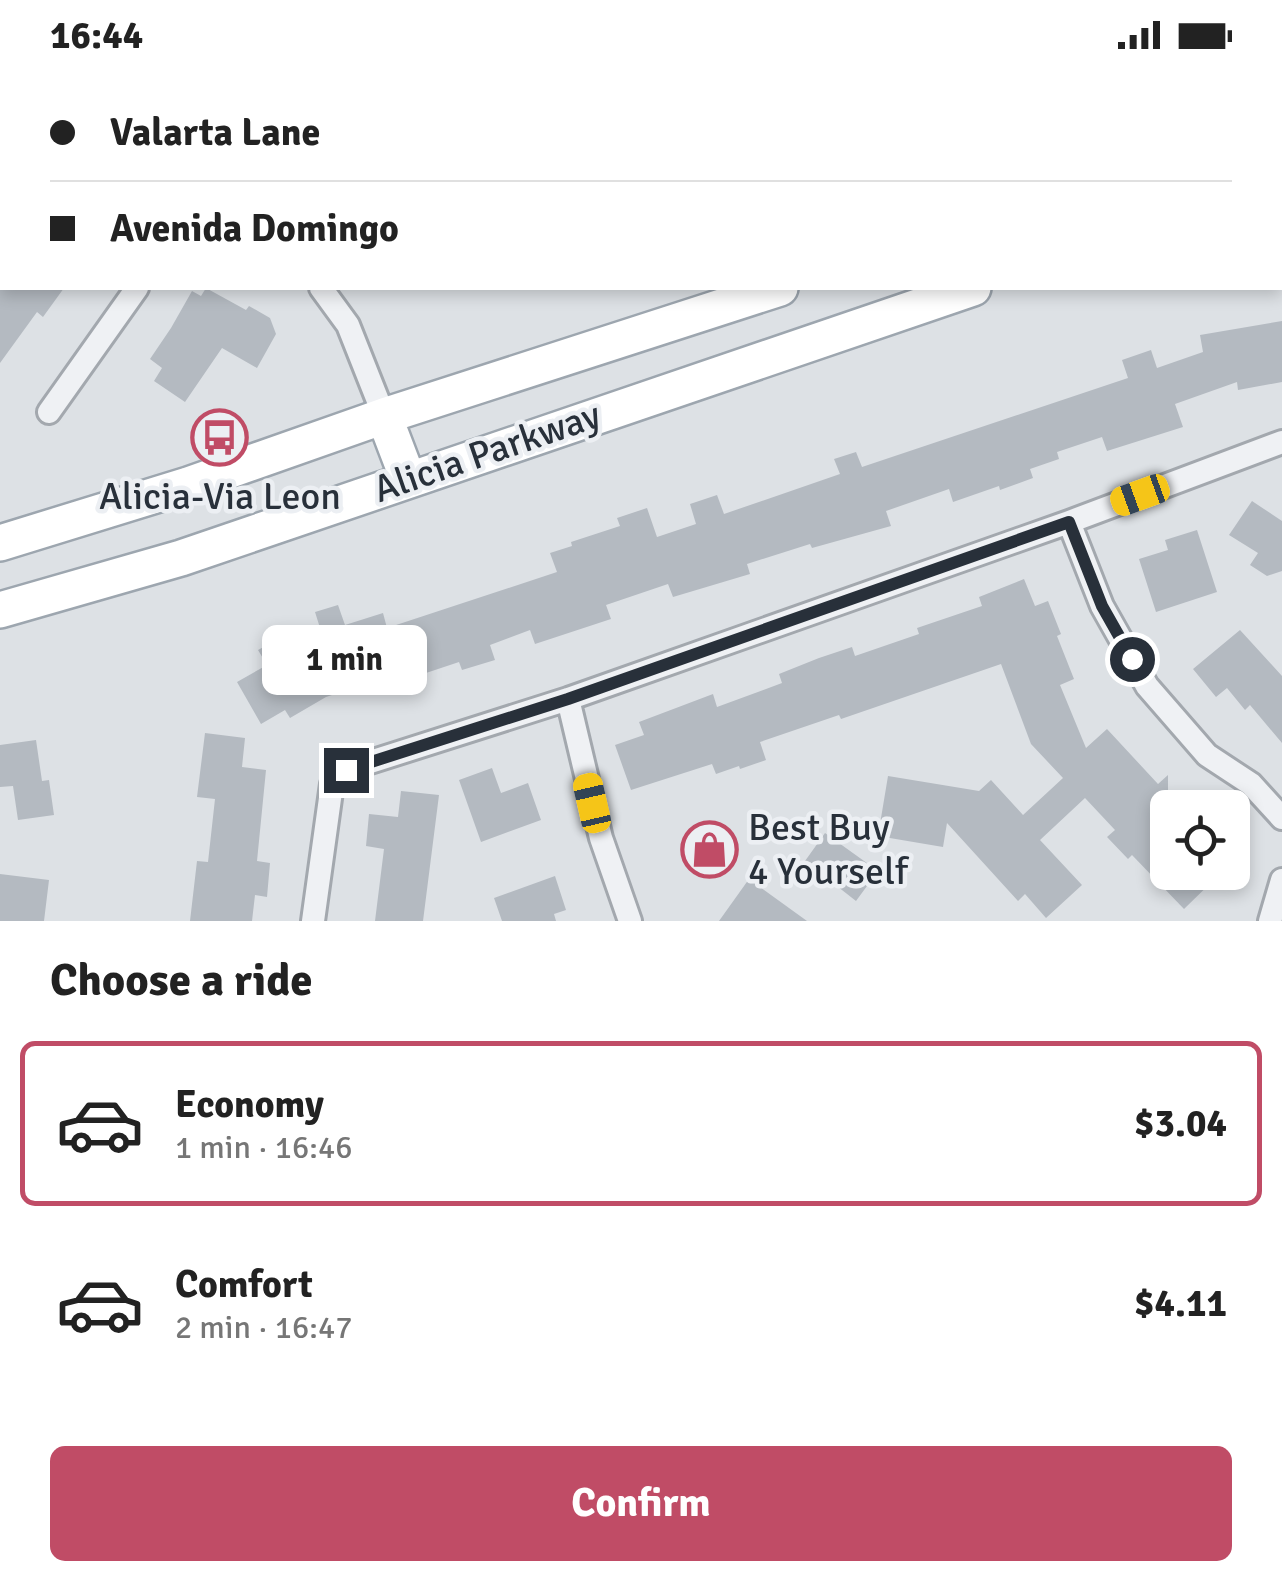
<!DOCTYPE html>
<html lang="en">
<head>
<meta charset="utf-8">
<style>
  :root { --surface:#fff; --page:#f6f6f6; --text:#222; --muted:#767676; --line:#e0e0e0; --accent:#c04c66 }
  body { margin:0; font-family:Signika,sans-serif; background:var(--page); color:var(--text); height:100vh; display:flex; flex-direction:column; font-size:38px; white-space:nowrap }
  * { box-sizing:border-box; margin:0 }
  p { font-size:32px; color:var(--muted) }
  .icon { flex:none; width:55px; height:55px; fill:none; stroke:currentColor; stroke-width:2; stroke-linecap:round; stroke-linejoin:round }
  .map { position:relative; height:851px; overflow:hidden }
  .details { display:flex; flex-direction:column; background:var(--surface); flex:1 }
  .details>* { flex:none }
  .banner { position:absolute; left:0px; top:0px; width:1282px; height:220px; box-shadow:0 5px 15px #0003; display:grid; align-content:center; height:220px; padding:0 50px; background:var(--surface) }
  .fabs { position:absolute; left:1150px; top:720px; display:grid; gap:20px }
  .fabs a { display:grid; place-items:center; width:100px; height:100px; border-radius:15px; background:var(--surface); box-shadow:0 5px 15px #0003; font-size:50px }
  .end { position:absolute; width:45px; height:45px; margin:-22px; border:12px solid #28303a; background:#fff; box-shadow:0 0 0 5px #fff }
  .from { border-radius:50% }
  .bubble { position:absolute; height:70px; border-radius:15px; background:var(--surface); box-shadow:0 5px 15px #0003; font-size:32px; font-weight:800; line-height:70px; text-align:center }
  .car { position:absolute; width:30px; height:60px; margin:-30px -15px; border-radius:12px; box-shadow:0 0 8px 2px #0007; background:linear-gradient(#f5c518 24%,#345 0 40%,#f5c518 0 76%,#345 0 86%,#f5c518 0) }
  .banner b { display:flex; align-items:center; gap:35px; height:95px; font-size:38px }
  .banner b+b { border-top:2px solid var(--line) }
  .banner i { width:25px; height:25px; background:var(--text) }
  ul { padding:0; list-style:none }
  li { display:flex; align-items:center; gap:30px; height:165px; margin:0 20px 15px; padding:0 30px; border:5px solid transparent; border-radius:15px }
  li div { flex:1 }
  li b { display:block; font-size:38px }
  li em { font-style:normal; font-weight:800 }
  li.active { border-color:var(--accent) }
  li>.icon { width:90px; height:90px; stroke-width:1.5 }
  h2 { padding:0 50px; font-size:45px; line-height:120px }
  .button { display:flex; gap:20px; margin-top:auto; padding:20px 50px }
  .button a { flex:1; height:115px; border-radius:15px; background:var(--accent); color:#fff; font-size:40px; font-weight:800; line-height:115px; text-align:center }
  .status { display:flex; justify-content:space-between; align-items:center; height:70px; padding:0 50px; background:var(--surface); direction:ltr }
  .status svg { height:28px; fill:currentColor }
  .map>svg:first-child { display:block }
</style>
</head>
<body>
<div class="status"><b>16:44</b><svg viewBox="0 0 49 12"><path d="M0 12V9h3v3zM5 12V6h3v6zM10 12V3h3v9zM15 12V0h3v12zM26 1h20v11H26zM47 4h2v5h-2z"/></svg></div>
<div class="map">
<svg width="1282" height="851" viewBox="0 0 1282 851">
  <rect width="100%" height="100%" fill="#dde1e5"/>
  <path fill="#b4bac1" d="M0 218H64L43 247 37 242 0 293Z
    M206 218 246 240 249 236 270 248 276 264 257 298 222 278 185 332 154 311 162 298 150 289 171 258 192 221 201 226Z
    M1282 251V312L1238 320 1237 312 1175 334 1183 357 1107 381 1102 367 1057 382 1059 389 1030 399 1033 408 1000 420 999 416 953 432 949 419 886 441 891 456 812 478 810 474 747 494 750 504 673 527 668 514 606 535 611 549 535 574 530 560 490 575 495 590 462 600 459 592 405 610 407 614 372 625 368 613 326 627 290 648 285 640 261 654 237 612 267 595 258 580 280 568 289 582 321 561 315 542 338 535 345 555 383 543 387 558 557 502 550 483 572 476 571 472 620 456 617 448 647 438 657 467 696 454 690 434 717 425 724 444 840 404 834 389 856 382 862 397 1128 308 1122 290 1151 280 1157 298 1203 282 1200 265Z
    M1252 431 1282 451V501L1267 506 1250 495 1258 483 1229 465Z
    M1197 460 1217 522 1156 542 1139 489 1168 480 1165 470Z
    M1024 509 1035 536 1048 531 1061 564 1057 566 1074 609 1060 615 1086 678 1107 659 1158 714 1168 705V720L1184 738H1168V802H1222L1184 839 1132 785 1128 789 1107 767 1115 760 1085 728 1040 770 1082 815 1046 848 1025 824 1018 831 947 753 943 777 878 766 888 706 979 721 991 710 1023 745 1063 708 1031 674 1001 594 841 649 839 645 760 672 766 690 740 699 739 696 716 704 712 694 631 720 615 675 644 665 639 652 713 624 717 637 782 613 779 604 819 588 852 577 855 586 919 564 917 558 982 536 979 527Z
    M1240 560 1282 606V673L1250 635 1245 640 1227 618 1216 627 1193 599Z
    M205 663 245 668 242 697 266 700 257 791 270 793 267 827 255 825 252 851H190L197 791 208 792 215 729 197 727Z
    M36 670 42 711 49 710 54 745 18 750 13 716 0 717V675Z
    M492 698 501 723 528 713 541 750 481 772 459 710Z
    M401 721 439 725 423 851H375L384 779 366 776 369 744 398 747Z
    M825 763 878 801 856 831 805 791Z
    M0 804 49 810 44 851H0Z
    M555 806 566 840 554 844 556 851H502L494 828Z
    M749 809 807 851H719Z"/>
  <g fill="none" stroke-linecap="round" stroke-linejoin="round">
    <defs>
      <path id="street" d="M390 0 393 2
        M290 2 292 0
        M719 2 726 0
        M321 218 348 255 384 346
        M49 342 137 218
        M1069 452 1102 536 1147 616 1207 685 1251 714 1282 748
        M568 629 601 768 630 851
        M313 851 332 714 345 700 568 629 1069 452 1282 372
        M1270 851 1282 810"/>
      <path id="primary" d="M1280 51 1282 50
        M1280 113 1282 112
        M384 346 408 409
        M0 473 188 415 384 346 780 218
        M0 540 181 488 973 218"/>
    </defs>
    <use href="#street" stroke="#a3a8ae" stroke-width="28"/>
    <use href="#primary" stroke="#9da6af" stroke-width="40"/>
    <use href="#street" stroke="#eff1f4" stroke-width="22"/>
    <use href="#primary" stroke="#fff" stroke-width="35"/>
  </g>
  <g fill="none" stroke-linecap="round" stroke-linejoin="round">
    <path stroke="#28303a" stroke-width="12" d="M346 700 568 629 1069 452 1102 536 1132 589"/>
  </g>
  <defs>
    <symbol id="bus-ring" viewBox="-11 -11 22 22"><circle r="9.5" fill="#eceff3" stroke="#c04c66" stroke-width="1.5"/><path d="M-5-6H5V4H4V6H2V4H-2V6H-4V4H-5ZM-3.5-4V0h7V-4ZM-3.5 1.2v1.5H-2V1.2ZM2 1.2v1.5H3.5V1.2Z" fill="#c04c66"/></symbol>
    <symbol id="shop-ring" viewBox="-11 -11 22 22"><circle r="9.5" fill="#eceff3" stroke="#c04c66" stroke-width="1.5"/><path d="M-5-2.5h2.3a2.7 3.5 0 0 1 5.4 0H5L5.5 6h-11ZM-1.5-2.5h3a1.5 2.3 0 0 0-3 0Z" fill="#c04c66"/></symbol>
  </defs>
  <g fill-rule="evenodd">
    <use href="#bus-ring" x="188" y="336" width="63" height="63"/>
    <use href="#shop-ring" x="678" y="748" width="63" height="63"/>
  </g>
  <g text-anchor="middle" dominant-baseline="central" stroke-width="9" stroke-linejoin="round" paint-order="stroke">
    <g font-size="38" fill="#28303a" stroke="#eceff3">
      <text transform="translate(487 382) rotate(-19)">Alicia Parkway</text>
    </g>
    <g font-size="38" fill="#28303a" stroke="#eceff3">
      <text x="220" y="426">Alicia-Via Leon</text>
      <text x="748" y="757" text-anchor="start">Best Buy<tspan x="748" dy="44">4 Yourself</tspan></text>
    </g>
  </g>
</svg>
<div class="fabs">
<a><svg class="icon" aria-label="locate" viewBox="0 0 24 24"><circle cx="12" cy="12" r="6"/><path d="M12 2v4M12 18v4M2 12h4M18 12h4"/></svg></a>
</div>
<i class="end from" style="left:1132px;top:589px"></i>
<i class="end" style="left:346px;top:700px"></i>
<div class="bubble" style="left:262px;top:555px;width:165px">1 min</div>
<i class="car" style="left:1140px;top:425px;rotate:250deg"></i>
<i class="car" style="left:592px;top:733px;rotate:347deg"></i>
<div class="banner">
<b><i class="from"></i>Valarta Lane</b>
<b><i></i>Avenida Domingo</b>
</div>
</div>
<section class="details">
<h2>Choose a ride</h2>
<ul>
<li class="active"><svg class="icon" aria-label="car" viewBox="0 0 24 24"><path d="M5 17H2v-5l4-1 3-4h7l3 4 3 1v5h-3M9 17h6M6 11h13"/><circle cx="7" cy="17" r="2"/><circle cx="17" cy="17" r="2"/></svg><div><b>Economy</b><p>1 min · 16:46</p></div><em>$3.04</em></li>
<li><svg class="icon" aria-label="car" viewBox="0 0 24 24"><path d="M5 17H2v-5l4-1 3-4h7l3 4 3 1v5h-3M9 17h6M6 11h13"/><circle cx="7" cy="17" r="2"/><circle cx="17" cy="17" r="2"/></svg><div><b>Comfort</b><p>2 min · 16:47</p></div><em>$4.11</em></li>
</ul>
<div class="button"><a>Confirm</a></div>
</section>
</body>
</html>
